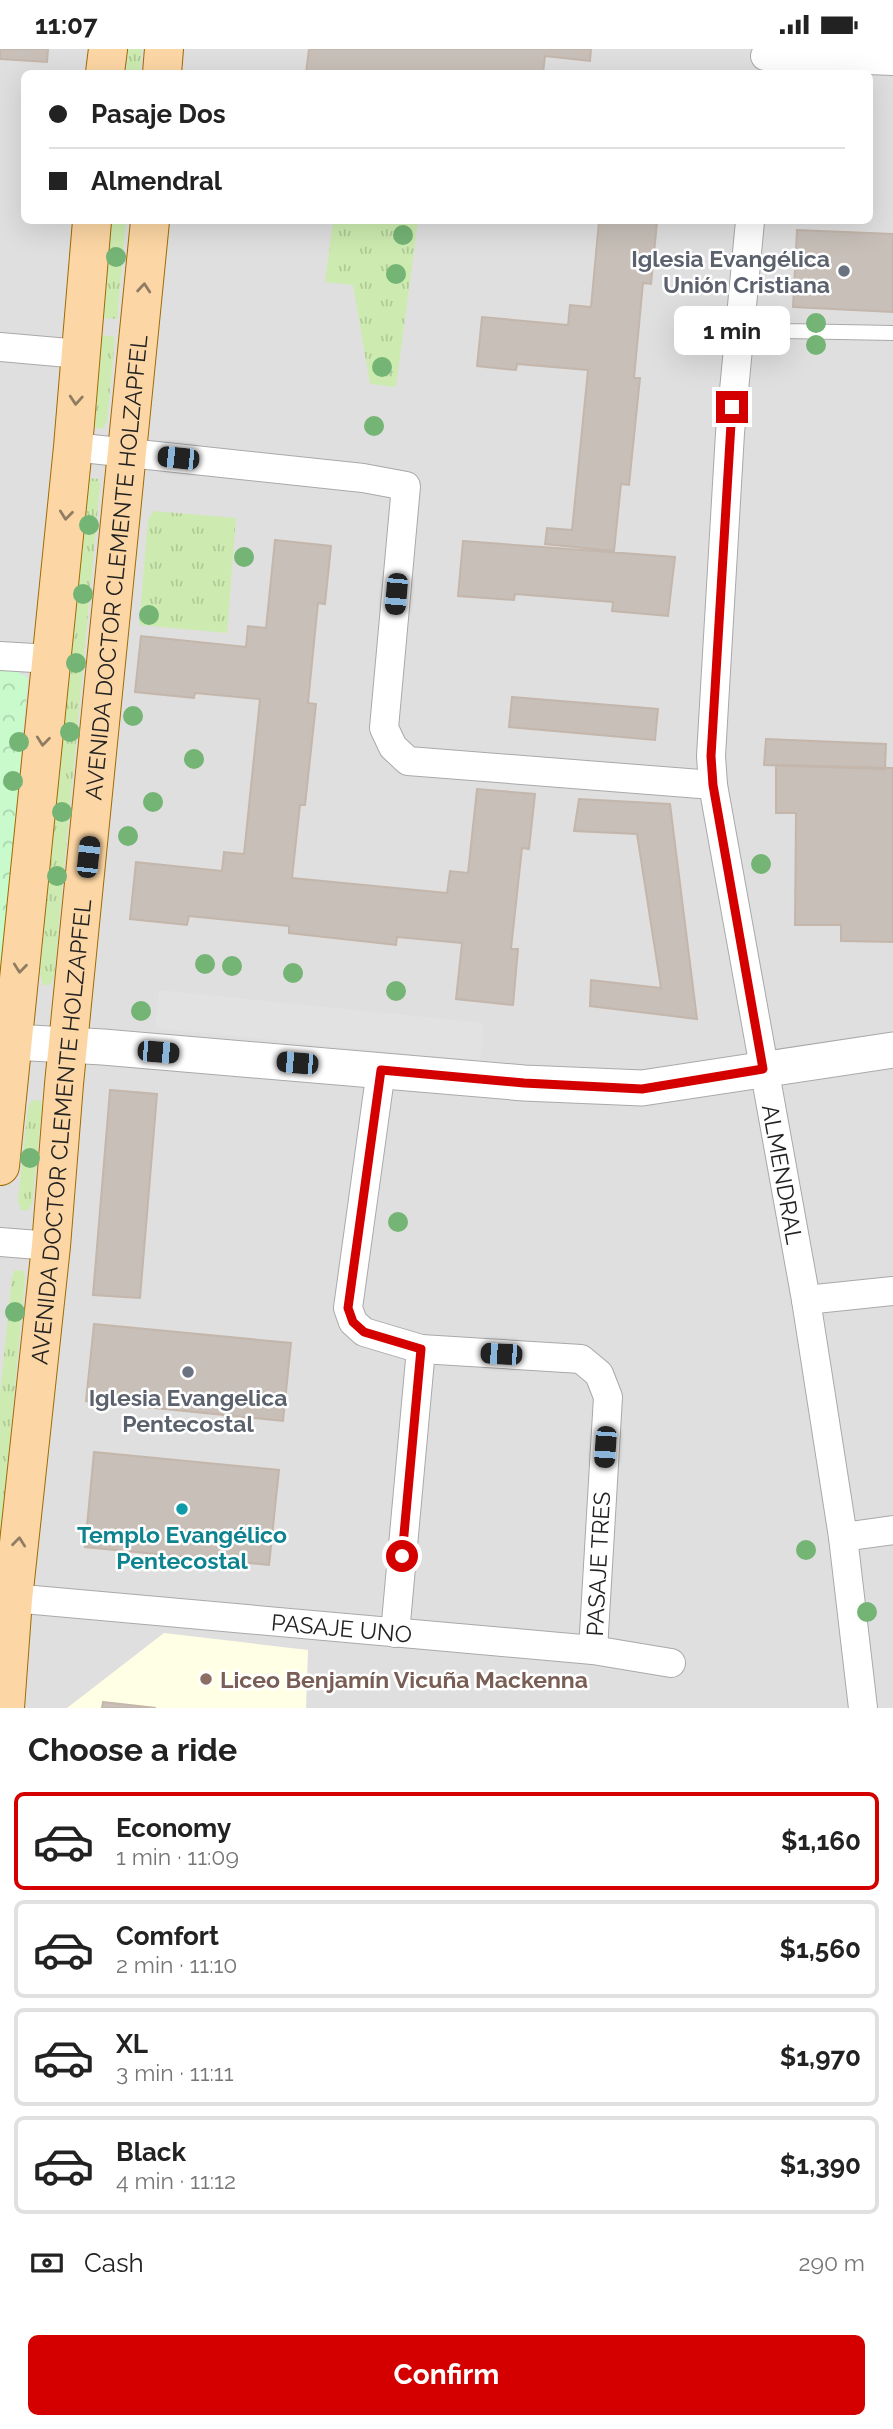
<!DOCTYPE html>
<html lang="en">
<head>
<meta charset="utf-8">
<style>
  :root { --surface:#fff; --page:#f2f2f2; --text:#222; --muted:#767676; --line:#e0e0e0; --accent:#d40000 }
  body { margin:0; font-family:Raleway,sans-serif; background:var(--page); color:var(--text); height:100vh; display:flex; flex-direction:column; font-size:26px; white-space:nowrap }
  * { box-sizing:border-box; margin:0 }
  p { font-size:23px; color:var(--muted) }
  .icon { flex:none; width:38px; height:38px; fill:none; stroke:currentColor; stroke-width:2; stroke-linecap:round; stroke-linejoin:round }
  .map { position:relative; height:1659px; overflow:hidden }
  .details { display:flex; flex-direction:column; background:var(--surface); flex:1 }
  .details>* { flex:none }
  .guide { position:absolute; left:21px; top:21px; width:852px; height:154px; border-radius:10px; box-shadow:0 7px 28px #0002; display:grid; align-content:center; height:154px; padding:0 28px; background:var(--surface) }
  .end { position:absolute; width:32px; height:32px; margin:-16px; border:9px solid #d40000; background:#fff; box-shadow:0 0 0 4px #fff }
  .from { border-radius:50% }
  .bubble { position:absolute; height:49px; border-radius:10px; background:var(--surface); box-shadow:0 7px 28px #0002; font-size:23px; font-weight:700; line-height:49px; text-align:center }
  .car { position:absolute; width:21px; height:42px; margin:-21px -10px; border-radius:9px; box-shadow:0 0 5px 2px #0007; background:linear-gradient(#222 24%,#8ab4d8 0 40%,#222 0 76%,#8ab4d8 0 86%,#222 0) }
  .guide b { display:flex; align-items:center; gap:24px; height:66px; font-size:26px }
  .guide b+b { border-top:2px solid var(--line) }
  .guide i { width:18px; height:18px; background:var(--text) }
  ul { padding:0; list-style:none }
  li { display:flex; align-items:center; gap:21px; height:98px; margin:0 14px 10px; padding:0 14px; border:4px solid var(--line); border-radius:10px }
  li div { flex:1 }
  li b { display:block; font-size:26px }
  li em { font-style:normal; font-weight:700 }
  li.selected { border-color:var(--accent) }
  li>.icon { width:63px; height:63px; stroke-width:1.5 }
  h2 { padding:0 28px; font-size:32px; line-height:84px }
  .pay { display:flex; align-items:center; gap:18px; height:77px; padding:0 28px; font-size:26px }
  .pay p { margin-inline-start:auto }
  .cta { display:flex; gap:14px; margin-top:auto; padding:14px 28px }
  .cta a { flex:1; height:80px; border-radius:10px; background:var(--accent); color:#fff; font-size:28px; font-weight:700; line-height:80px; text-align:center }
  .status { display:flex; justify-content:space-between; align-items:center; height:49px; padding:0 35px; background:var(--surface); direction:ltr }
  .status svg { height:19px; fill:currentColor }
  .map>svg:first-child { display:block }
</style>
</head>
<body>
<div class="status"><b>11:07</b><svg viewBox="0 0 49 12"><path d="M0 12V9h3v3zM5 12V6h3v6zM10 12V3h3v9zM15 12V0h3v12zM26 1h20v11H26zM47 4h2v5h-2z"/></svg></div>
<div class="map">
<svg width="893" height="1659" viewBox="0 0 893 1659">
  <defs>
    <pattern id="grass-tufts" width="24" height="20" patternUnits="userSpaceOnUse" patternTransform="scale(1.75)"><rect width="24" height="20" fill="#cdebb0"/><path d="M3 7l-1-3M5 7V3M7 7l1-3M15 17l-1-3M17 17v-4M19 17l1-3" fill="none" stroke="#b0c997"/></pattern>
    <pattern id="park-crowns" width="20" height="18" patternUnits="userSpaceOnUse" patternTransform="scale(1.75)"><rect width="20" height="18" fill="#c8facc"/><path d="M2 6a3 3 0 1 1 6 0M12 15a3 3 0 1 1 6 0" fill="none" stroke="#acd6af"/></pattern>
  </defs>
  <rect width="100%" height="100%" fill="#f2efe9"/>
  <path fill="#e0dfdf" fill-rule="evenodd" d="M0 0H893V1659H0ZM24 24H870V172H24Z"/>
  <path fill="#ffffe5" d="M164 1584 308 1601 306 1659H67Z"/>
  <path fill="url(#grass-tufts)" d="M128 0H142L140 24H126Z
    M111 172H126L117 270 102 269Z
    M333 172H418L396 338 370 335 353 236 325 233Z
    M102 286 115 288 107 372 103 380 96 379 93 375Z
    M90 429 99 430 100 437 54 928 50 936H43L40 925 86 436Z
    M153 462 236 469 227 584 139 576 148 471Z
    M32 1051 41 1052 42 1059 32 1154 28 1162 21 1161 18 1151 28 1058Z
    M15 1221 24 1222 25 1229 0 1497V1346L12 1227Z"/>
  <path fill="url(#park-crowns)" d="M0 619 14 620 28 629 0 944Z"/>
  <path fill="#e2e2e2" d="M159 941 484 974 480 1012 155 979Z"/>
  <path fill="#c7bfb8" stroke="#c4b6ab" stroke-width="2" d="M0 0H48L47 13 0 10Z
    M309 0H591L590 12 545 7 543 24H306Z
    M599 172 657 173 651 235 643 234 634 329H640L629 436 621 435 614 502 545 495 547 479 572 481 588 321 517 315 516 321 477 317 482 268 568 276 570 256 591 258Z
    M797 181 893 185V263L793 258Z
    M275 491 331 497 325 555 318 554 308 654 316 655 305 756H300L292 829 447 844 450 822 468 824 477 740 535 745 529 800 522 799 511 900H518L513 956 456 950 462 894 397 888 396 896 289 884V877L189 867 187 876 130 870 136 813 222 822 224 803 244 805 260 650 195 644 194 649 135 643 141 587 246 598 248 577 266 579Z
    M463 492 675 508 668 567 612 562 613 553 515 545 514 551 458 547Z
    M512 648 658 660 655 691 509 678Z
    M766 690 886 695 885 720 764 716Z
    M776 716 893 719V893L841 892V876H795L796 764H776Z
    M579 750 670 755 697 970 590 957 591 931 661 939 637 785 574 782Z
    M110 1041 157 1045 140 1249 93 1246Z
    M94 1275 291 1294 283 1372 86 1352Z
    M94 1403 279 1421 269 1516 85 1498Z
    M103 1653 156 1659H102Z"/>
  <g fill="none" stroke-linecap="round" stroke-linejoin="round">
    <defs>
      <path id="service" d="M740 278 785 282 893 284"/>
      <g id="minor">
        <path d="M765 7 893 12"/>
        <path id="s1" d="M750 172 730 384 711 707 713 736 806 1251 843 1488 863 1659"/>
        <path d="M0 298 80 305"/>
        <path d="M73 398 363 429 406 437 384 679 393 698 408 712 713 736"/>
        <path d="M0 607 51 610"/>
        <path d="M381 1021 348 1259 353 1273 364 1283 421 1300 581 1310 599 1325 608 1348 593 1601"/>
        <path d="M0 1193 51 1197"/>
        <path d="M806 1251 893 1242"/>
        <path d="M843 1488 893 1481"/>
        <path id="s2" d="M0 1548 593 1601 671 1614"/>
        <path d="M395 1584 421 1300"/>
      </g>
      <path id="tertiary" d="M13 993 103 998 524 1034 642 1039 893 1001"/>
      <g id="primary">
        <path d="M105 24 108 0"/>
        <path d="M162 24 164 0"/>
        <path d="M0 1117 73 398 92 172"/>
        <path id="s3" d="M5 1659 13 1550 51 1197 64 1035 150 172"/>
      </g>
    </defs>
    <use href="#service" stroke="#a9a9a9" stroke-width="16"/>
    <use href="#minor" stroke="#a9a9a9" stroke-width="30"/>
    <use href="#tertiary" stroke="#a9a9a9" stroke-width="37"/>
    <use href="#primary" stroke="#a06b00" stroke-width="40"/>
    <use href="#service" stroke="#fff" stroke-width="14"/>
    <use href="#minor" stroke="#fff" stroke-width="28"/>
    <use href="#tertiary" stroke="#fff" stroke-width="35"/>
    <use href="#primary" stroke="#fcd6a4" stroke-width="38"/>
  </g>
  <g fill="#74b475">
    <circle cx="403" cy="186" r="10"/>
    <circle cx="116" cy="208" r="10"/>
    <circle cx="396" cy="225" r="10"/>
    <circle cx="816" cy="274" r="10"/>
    <circle cx="816" cy="296" r="10"/>
    <circle cx="382" cy="318" r="10"/>
    <circle cx="374" cy="377" r="10"/>
    <circle cx="89" cy="476" r="10"/>
    <circle cx="244" cy="508" r="10"/>
    <circle cx="83" cy="545" r="10"/>
    <circle cx="149" cy="566" r="10"/>
    <circle cx="76" cy="614" r="10"/>
    <circle cx="133" cy="667" r="10"/>
    <circle cx="70" cy="683" r="10"/>
    <circle cx="19" cy="693" r="10"/>
    <circle cx="194" cy="710" r="10"/>
    <circle cx="13" cy="732" r="10"/>
    <circle cx="153" cy="753" r="10"/>
    <circle cx="62" cy="763" r="10"/>
    <circle cx="128" cy="787" r="10"/>
    <circle cx="761" cy="815" r="10"/>
    <circle cx="57" cy="827" r="10"/>
    <circle cx="205" cy="915" r="10"/>
    <circle cx="232" cy="917" r="10"/>
    <circle cx="293" cy="924" r="10"/>
    <circle cx="396" cy="942" r="10"/>
    <circle cx="141" cy="962" r="10"/>
    <circle cx="30" cy="1109" r="10"/>
    <circle cx="398" cy="1173" r="10"/>
    <circle cx="15" cy="1263" r="10"/>
    <circle cx="806" cy="1501" r="10"/>
    <circle cx="867" cy="1563" r="10"/>
  </g>
  <defs><path id="oneway-chevron" d="M-2-3.5L2.5 0L-2 3.5" fill="none" stroke-width="1.6" stroke-linecap="round" stroke-linejoin="round" transform="scale(1.75)"/></defs>
  <g stroke="#8f7c63">
    <use href="#oneway-chevron" transform="translate(144 239) rotate(-85)"/>
    <use href="#oneway-chevron" transform="translate(76 351) rotate(94)"/>
    <use href="#oneway-chevron" transform="translate(66 466) rotate(96)"/>
    <use href="#oneway-chevron" transform="translate(43 692) rotate(96)"/>
    <use href="#oneway-chevron" transform="translate(20 919) rotate(96)"/>
    <use href="#oneway-chevron" transform="translate(19 1493) rotate(-84)"/>
  </g>
  <g fill="none" stroke-linecap="round" stroke-linejoin="round">
    <path stroke="#d40000" stroke-width="9" d="M402 1507 421 1300 364 1283 353 1273 348 1259 381 1021 524 1034 642 1040 763 1020 713 736 711 707 732 358"/>
  </g>
  <g fill="#6b7280" stroke="#fff" stroke-width="2.5">
    <circle cx="844" cy="222" r="7"/>
    <circle cx="188" cy="1323" r="7"/>
  </g>
  <circle fill="#0f9aa8" stroke="#fff" stroke-width="2.5" cx="182" cy="1460" r="7"/>
  <circle fill="#8d6e63" stroke="#fff" stroke-width="2.5" cx="206" cy="1630" r="7"/>
  <g text-anchor="middle" dominant-baseline="central" stroke-width="5" stroke-linejoin="round" paint-order="stroke">
    <g font-size="23" font-weight="bold" fill="#5b616d" stroke="#fff" text-anchor="end">
      <text x="830" y="209">Iglesia Evangélica<tspan x="830" dy="26">Unión Cristiana</tspan></text>
      <text x="188" y="1348" text-anchor="middle">Iglesia Evangelica<tspan x="188" dy="26">Pentecostal</tspan></text>
    </g>
    <g font-size="23" fill="#222" stroke="#fff">
      <text stroke="none"><textPath href="#s3" startOffset="1146">AVENIDA DOCTOR CLEMENTE HOLZAPFEL</textPath></text>
      <text stroke="none"><textPath href="#s3" startOffset="579">AVENIDA DOCTOR CLEMENTE HOLZAPFEL</textPath></text>
      <text stroke="none"><textPath href="#s1" startOffset="961">ALMENDRAL</textPath></text>
      <text transform="translate(598 1515) rotate(-87)">PASAJE TRES</text>
      <text stroke="none"><textPath href="#s2" startOffset="343">PASAJE UNO</textPath></text>
    </g>
    <g font-size="23" font-weight="bold" fill="#0d838f" stroke="#fff">
      <text x="182" y="1485">Templo Evangélico<tspan x="182" dy="26">Pentecostal</tspan></text>
    </g>
    <g font-size="23" font-weight="bold" fill="#785e54" stroke="#fff" text-anchor="start">
      <text x="220" y="1630">Liceo Benjamín Vicuña Mackenna</text>
    </g>
  </g>
</svg>
<i class="end from" style="left:402px;top:1507px"></i>
<i class="end" style="left:732px;top:358px"></i>
<div class="bubble" style="left:674px;top:257px;width:116px">1 min</div>
<i class="car" style="left:178px;top:409px;rotate:276deg"></i>
<i class="car" style="left:396px;top:545px;rotate:185deg"></i>
<i class="car" style="left:88px;top:808px;rotate:6deg"></i>
<i class="car" style="left:158px;top:1003px;rotate:95deg"></i>
<i class="car" style="left:297px;top:1014px;rotate:275deg"></i>
<i class="car" style="left:501px;top:1305px;rotate:273deg"></i>
<i class="car" style="left:605px;top:1398px;rotate:184deg"></i>
<div class="guide">
<b><i class="from"></i>Pasaje Dos</b>
<b><i></i>Almendral</b>
</div>
</div>
<section class="details">
<h2>Choose a ride</h2>
<ul>
<li class="selected"><svg class="icon" aria-label="car" viewBox="0 0 24 24"><path d="M5 17H2v-5l4-1 3-4h7l3 4 3 1v5h-3M9 17h6M6 11h13"/><circle cx="7" cy="17" r="2"/><circle cx="17" cy="17" r="2"/></svg><div><b>Economy</b><p>1 min · 11:09</p></div><em>$1,160</em></li>
<li><svg class="icon" aria-label="car" viewBox="0 0 24 24"><path d="M5 17H2v-5l4-1 3-4h7l3 4 3 1v5h-3M9 17h6M6 11h13"/><circle cx="7" cy="17" r="2"/><circle cx="17" cy="17" r="2"/></svg><div><b>Comfort</b><p>2 min · 11:10</p></div><em>$1,560</em></li>
<li><svg class="icon" aria-label="car" viewBox="0 0 24 24"><path d="M5 17H2v-5l4-1 3-4h7l3 4 3 1v5h-3M9 17h6M6 11h13"/><circle cx="7" cy="17" r="2"/><circle cx="17" cy="17" r="2"/></svg><div><b>XL</b><p>3 min · 11:11</p></div><em>$1,970</em></li>
<li><svg class="icon" aria-label="car" viewBox="0 0 24 24"><path d="M5 17H2v-5l4-1 3-4h7l3 4 3 1v5h-3M9 17h6M6 11h13"/><circle cx="7" cy="17" r="2"/><circle cx="17" cy="17" r="2"/></svg><div><b>Black</b><p>4 min · 11:12</p></div><em>$1,390</em></li>
</ul>
<div class="pay"><svg class="icon" aria-label="cash" viewBox="0 0 24 24"><path d="M3 7h18v10H3z"/><circle cx="12" cy="12" r="2"/></svg>Cash<p>290 m</p></div>
<div class="cta"><a>Confirm</a></div>
</section>
</body>
</html>
